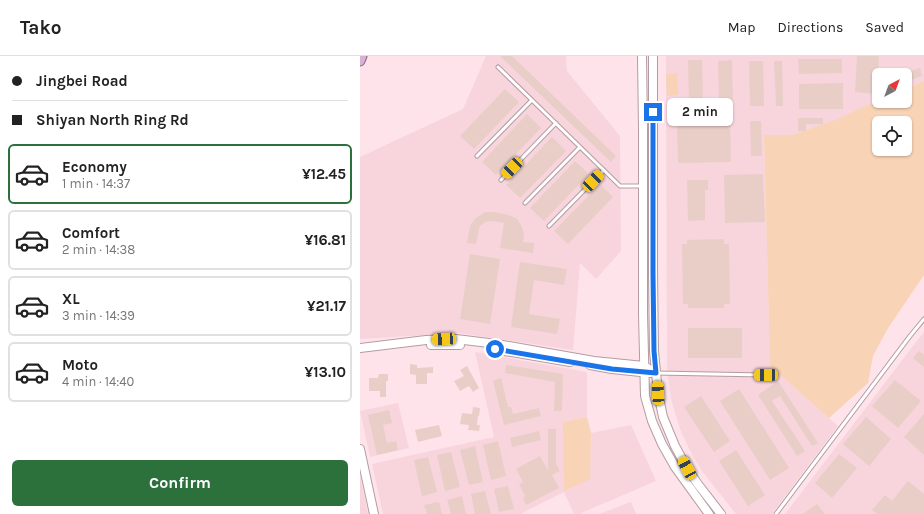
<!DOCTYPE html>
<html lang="en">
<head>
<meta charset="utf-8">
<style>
  :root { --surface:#fff; --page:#f6f6f6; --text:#222; --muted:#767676; --line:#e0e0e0; --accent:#2c703b }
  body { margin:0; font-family:Karla,sans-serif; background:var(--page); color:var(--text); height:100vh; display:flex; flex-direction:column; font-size:15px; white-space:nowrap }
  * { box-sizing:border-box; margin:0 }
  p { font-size:13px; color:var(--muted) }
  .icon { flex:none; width:22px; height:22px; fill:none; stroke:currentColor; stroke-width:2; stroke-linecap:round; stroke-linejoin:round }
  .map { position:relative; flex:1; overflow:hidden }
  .drawer { display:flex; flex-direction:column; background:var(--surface); width:360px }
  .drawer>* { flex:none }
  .hud { display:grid; align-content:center; height:88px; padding:0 12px; background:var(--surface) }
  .needle { width:26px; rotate:41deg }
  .controls { position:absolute; left:512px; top:12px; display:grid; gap:8px }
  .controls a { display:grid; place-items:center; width:40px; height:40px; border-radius:6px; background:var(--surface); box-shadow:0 1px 3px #0004; font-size:20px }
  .end { position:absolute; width:18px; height:18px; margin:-9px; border:5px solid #1a73e8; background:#fff; box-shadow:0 0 0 2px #fff }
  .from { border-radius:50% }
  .bubble { position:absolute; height:28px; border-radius:6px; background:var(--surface); box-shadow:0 1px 3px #0004; font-size:13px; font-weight:700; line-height:28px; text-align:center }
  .car { position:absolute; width:12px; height:24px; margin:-12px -6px; border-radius:5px; box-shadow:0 0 3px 1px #0007; background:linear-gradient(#f5c518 24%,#345 0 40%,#f5c518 0 76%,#345 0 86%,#f5c518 0) }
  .hud b { display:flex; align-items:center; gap:14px; height:38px; font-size:15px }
  .hud b+b { border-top:1px solid var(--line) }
  .hud i { width:10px; height:10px; background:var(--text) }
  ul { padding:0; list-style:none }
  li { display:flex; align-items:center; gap:12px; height:60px; margin:0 8px 6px; padding:0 4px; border:2px solid var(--line); border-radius:6px }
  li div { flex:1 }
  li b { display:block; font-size:15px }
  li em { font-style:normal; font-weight:700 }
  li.on { border-color:var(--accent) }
  li>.icon { width:36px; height:36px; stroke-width:1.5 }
  .primary-button { display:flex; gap:8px; margin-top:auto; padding:8px 12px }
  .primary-button a { flex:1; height:46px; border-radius:6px; background:var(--accent); color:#fff; font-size:16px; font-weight:700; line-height:46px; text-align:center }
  header { display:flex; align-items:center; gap:24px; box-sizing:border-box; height:56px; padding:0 20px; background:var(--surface); border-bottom:1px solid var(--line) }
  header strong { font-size:19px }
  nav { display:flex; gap:22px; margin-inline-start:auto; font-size:14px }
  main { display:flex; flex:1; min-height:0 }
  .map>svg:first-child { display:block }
</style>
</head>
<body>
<header>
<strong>Tako</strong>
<nav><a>Map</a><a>Directions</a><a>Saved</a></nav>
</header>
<main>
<section class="drawer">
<div class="hud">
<b><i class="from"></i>Jingbei Road</b>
<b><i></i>Shiyan North Ring Rd</b>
</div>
<ul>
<li class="on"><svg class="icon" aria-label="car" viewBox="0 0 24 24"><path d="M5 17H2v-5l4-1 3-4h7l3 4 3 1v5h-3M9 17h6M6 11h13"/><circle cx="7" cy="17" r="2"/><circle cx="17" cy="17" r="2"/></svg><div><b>Economy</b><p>1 min · 14:37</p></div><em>¥12.45</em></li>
<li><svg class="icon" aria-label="car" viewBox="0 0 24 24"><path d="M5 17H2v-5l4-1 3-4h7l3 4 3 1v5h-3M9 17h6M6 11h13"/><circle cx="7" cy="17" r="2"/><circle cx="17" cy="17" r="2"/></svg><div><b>Comfort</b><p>2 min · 14:38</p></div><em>¥16.81</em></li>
<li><svg class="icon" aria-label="car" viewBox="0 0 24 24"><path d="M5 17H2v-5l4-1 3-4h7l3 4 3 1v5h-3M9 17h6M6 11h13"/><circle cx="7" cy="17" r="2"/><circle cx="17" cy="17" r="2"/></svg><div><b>XL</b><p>3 min · 14:39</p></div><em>¥21.17</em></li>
<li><svg class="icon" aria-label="car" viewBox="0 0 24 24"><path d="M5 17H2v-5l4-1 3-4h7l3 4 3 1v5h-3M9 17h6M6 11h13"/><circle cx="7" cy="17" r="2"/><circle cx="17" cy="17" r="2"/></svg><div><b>Moto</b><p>4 min · 14:40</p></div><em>¥13.10</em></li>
</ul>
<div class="primary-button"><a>Confirm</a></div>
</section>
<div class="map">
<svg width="564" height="458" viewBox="0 0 564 458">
  <rect width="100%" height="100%" fill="#fee3ea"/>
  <path fill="#f8d4dd" d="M126 0H206L207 15 260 80 261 195 236 223 220 207 213 294 99 277 0 283V101L103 53Z
    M306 0H564V25L545 33V19H519V44L498 53 478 63 455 73 433 79H404L410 310 478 370 412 458H376L342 415 333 401 320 373 311 343 307 312Z
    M564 276V458H425L556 286Z
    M115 296 227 316V361L203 366 230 422 231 377 271 369 296 425 219 458H214L204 436 162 457V458H23L12 408 134 381Z
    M38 347 49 392 10 401 0 355Z
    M0 419 8 458H0Z
    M271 446 276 458H239Z"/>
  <path fill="#f8d3b6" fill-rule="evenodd" d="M317 17 318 39 307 40 306 18Z
    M564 25V219L528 272 513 300 508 327 469 362 410 310 404 79H433L478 63 498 53 519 44V45H545V33ZM519 67H545V93H519Z
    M227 361 231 377 230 423 204 435 203 366Z"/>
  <path fill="#e9cec8" d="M140 0H152L256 100 251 106Z
    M497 0H519L517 38 495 36Z
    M438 3H482V17L439 18Z
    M328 4H342L343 49H329Z
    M372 4 373 49 359 50 358 5Z
    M389 5H403L404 50H390Z
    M414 5H422L423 50H416Z
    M560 12 562 20 545 26V17Z
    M483 27V53H439V28Z
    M145 33 159 46 114 93 100 80Z
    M167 58 181 72 136 119 122 106Z
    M438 62H463V68H446V75H438Z
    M370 63 371 106 318 107 317 64Z
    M390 65H401L402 100H391Z
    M192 81 206 95 160 142 146 129Z
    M215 105 229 118 184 165 170 152Z
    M403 118 405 166 365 167 364 119Z
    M327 124H348V134H345V164L328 165Z
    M240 128 253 141 208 188 194 175Z
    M125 156H133L145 158 156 162 158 164 162 171 164 178 163 186 174 187 173 197 140 192 144 167 132 165 125 166 120 170 119 173 116 188 107 187 110 171 111 168 116 162Z
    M364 183V188H369L370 248H364V252H328V248H323L322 188H327V184Z
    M110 198 140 203 130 268 100 263Z
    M160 206 207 213 204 229 174 224 169 258 200 263 197 278 151 271Z
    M328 272H382V302H328Z
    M559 295 564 299V311L553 302Z
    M50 308 57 309V312L73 311V317H67V328H56V319L50 318Z
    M146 309 203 318 202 355H194L195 326 145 317Z
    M107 310 119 332 113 336 109 330 100 335 94 325 104 320 100 314Z
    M19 318H28V325H26V341H20V335H9V322H18Z
    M141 322 148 351H151L153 358 179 352 181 360 144 369 133 325Z
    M535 324 561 345 538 372 512 350Z
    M418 325 458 387 452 390 420 340 412 345 445 395 437 400 398 339Z
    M379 333 429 412 410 424 360 345Z
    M341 340 370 385 354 396 324 351Z
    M113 351 120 352 119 360H118L117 369H120L119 375 108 374 109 369 100 368 102 357 112 358Z
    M29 354 32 367 23 369 27 387 36 385 38 394 17 399 8 359Z
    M564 358V399L544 381Z
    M506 361 531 383 509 410 483 388Z
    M79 369 82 380 58 386 55 374Z
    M188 373H196V408L200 415 192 419 199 432 166 449 163 442 165 440 159 428 163 426 156 413 180 400 188 414Z
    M179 375 181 384 152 391 150 382Z
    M138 385 146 420 131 424 123 389Z
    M115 390 123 426 109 429 100 394Z
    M376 394 405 439 388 450 359 405Z
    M91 396 100 431 85 435 77 399Z
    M479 398 497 412 472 442 455 427Z
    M68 401 77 436 62 440 54 404Z
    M548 425 564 438V458H517L512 454 525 439 532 445Z
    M148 430 154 453 139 456 134 433Z
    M125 435 131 458H115L111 438Z
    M102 440 106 458H91L87 444Z
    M79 446 82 458H67L64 449Z
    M457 448 465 458H443Z"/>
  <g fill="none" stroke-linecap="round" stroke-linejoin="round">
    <defs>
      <path id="lane" d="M138 11 260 130H281
        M117 100 172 44
        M141 124 196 67
        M165 147 220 91
        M189 170 244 114
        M296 317 406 319
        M416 458 550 280 564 263"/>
      <path id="secondary" d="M282 0 283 74V258L285 340 292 365 302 388 315 411 349 458
        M293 0V217L294 295 298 337 303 361 315 390 327 412 337 427 361 458
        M71 289H100
        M0 292 66 284 96 283 137 288 234 305 284 310 289 313
        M139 294 210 306
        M230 309 252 313 290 317
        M0 393 14 458"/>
      <path id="primary" d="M0 5 2 0"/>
    </defs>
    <use href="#lane" stroke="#b59ca2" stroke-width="5"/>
    <use href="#secondary" stroke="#b59ca2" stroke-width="10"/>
    <use href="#primary" stroke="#885a7f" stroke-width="11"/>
    <use href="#lane" stroke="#fff" stroke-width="3"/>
    <use href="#secondary" stroke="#fff" stroke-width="8"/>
    <use href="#primary" stroke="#d8b0d3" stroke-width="9"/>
  </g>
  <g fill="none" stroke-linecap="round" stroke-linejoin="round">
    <path stroke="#1a73e8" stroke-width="5" d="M135 293 252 313 296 317 294 295 293 217V56"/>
  </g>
</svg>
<div class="controls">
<a><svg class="needle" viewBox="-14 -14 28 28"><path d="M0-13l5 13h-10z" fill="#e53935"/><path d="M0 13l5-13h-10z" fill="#767676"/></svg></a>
<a><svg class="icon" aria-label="locate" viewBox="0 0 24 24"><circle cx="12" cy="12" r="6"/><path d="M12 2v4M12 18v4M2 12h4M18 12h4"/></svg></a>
</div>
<i class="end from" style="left:135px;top:293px"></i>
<i class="end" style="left:293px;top:56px"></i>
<div class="bubble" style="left:307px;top:42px;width:66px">2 min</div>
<i class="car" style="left:152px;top:112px;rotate:224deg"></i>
<i class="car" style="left:233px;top:125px;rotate:44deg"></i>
<i class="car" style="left:84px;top:283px;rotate:267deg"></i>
<i class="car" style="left:406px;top:319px;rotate:270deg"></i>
<i class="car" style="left:298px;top:337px;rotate:357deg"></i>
<i class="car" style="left:327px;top:412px;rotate:332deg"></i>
</div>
</main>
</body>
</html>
